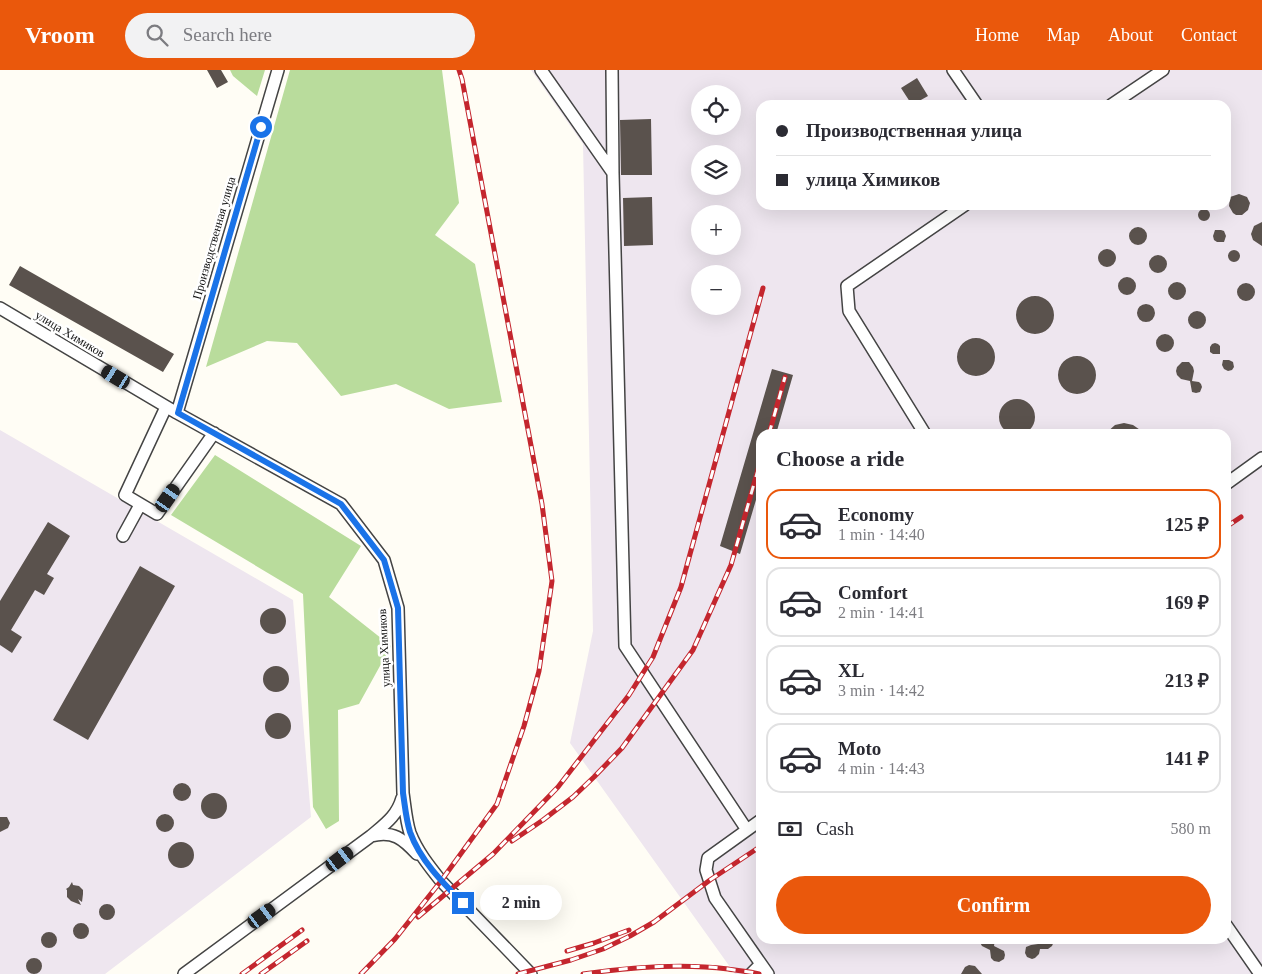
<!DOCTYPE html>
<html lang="en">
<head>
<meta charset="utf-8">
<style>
  :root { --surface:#fff; --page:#f2f2f3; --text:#2b2b33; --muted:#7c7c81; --line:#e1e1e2; --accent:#ea580c }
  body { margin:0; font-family:Georgia,serif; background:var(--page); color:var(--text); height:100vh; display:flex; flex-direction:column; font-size:19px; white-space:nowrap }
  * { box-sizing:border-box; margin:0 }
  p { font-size:16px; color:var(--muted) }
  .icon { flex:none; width:28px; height:28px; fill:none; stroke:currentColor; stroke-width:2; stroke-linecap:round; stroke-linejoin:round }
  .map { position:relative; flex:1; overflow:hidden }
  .side { position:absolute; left:756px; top:359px; width:475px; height:515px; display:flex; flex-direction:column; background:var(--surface); border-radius:15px; box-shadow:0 5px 20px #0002 }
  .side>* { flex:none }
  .top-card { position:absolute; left:756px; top:30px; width:475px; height:110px; border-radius:15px; box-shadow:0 5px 20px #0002; display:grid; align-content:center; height:110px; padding:0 20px; background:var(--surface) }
  .fabs { position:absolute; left:691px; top:15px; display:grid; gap:10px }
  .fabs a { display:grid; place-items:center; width:50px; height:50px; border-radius:50%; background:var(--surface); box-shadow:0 5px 20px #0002; font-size:25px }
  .end { position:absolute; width:22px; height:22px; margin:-11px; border:6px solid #1a73e8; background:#fff; box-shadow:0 0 0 2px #fff }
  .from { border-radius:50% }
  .bubble { position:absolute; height:35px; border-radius:18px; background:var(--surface); box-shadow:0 5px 20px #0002; font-size:16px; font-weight:800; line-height:35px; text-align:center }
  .car { position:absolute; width:15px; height:30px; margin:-15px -8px; border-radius:6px; box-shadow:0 0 4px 1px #0007; background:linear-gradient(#222 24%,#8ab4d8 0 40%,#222 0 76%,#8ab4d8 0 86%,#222 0) }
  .top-card b { display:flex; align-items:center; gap:18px; height:48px; font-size:19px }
  .top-card b+b { border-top:1px solid var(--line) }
  .top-card i { width:12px; height:12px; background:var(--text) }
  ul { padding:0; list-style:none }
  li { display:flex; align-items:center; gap:15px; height:70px; margin:0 10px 8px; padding:0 10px; border:2px solid var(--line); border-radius:15px }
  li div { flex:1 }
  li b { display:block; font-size:19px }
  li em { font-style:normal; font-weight:800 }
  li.current { border-color:var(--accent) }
  li>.icon { width:45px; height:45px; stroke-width:1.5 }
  h2 { padding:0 20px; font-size:22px; line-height:60px }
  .pay { display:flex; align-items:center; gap:12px; height:55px; padding:0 20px; font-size:19px }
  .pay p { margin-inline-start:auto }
  .action { display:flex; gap:10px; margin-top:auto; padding:10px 20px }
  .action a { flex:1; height:58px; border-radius:30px; background:var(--accent); color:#fff; font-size:20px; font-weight:800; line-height:58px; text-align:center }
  header { display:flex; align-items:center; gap:30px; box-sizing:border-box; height:70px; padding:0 25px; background:var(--accent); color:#fff }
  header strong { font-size:24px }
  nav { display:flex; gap:28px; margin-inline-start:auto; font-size:18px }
  .search { width:350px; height:45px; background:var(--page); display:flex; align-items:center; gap:12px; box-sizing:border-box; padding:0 18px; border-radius:28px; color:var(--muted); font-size:19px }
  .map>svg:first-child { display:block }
</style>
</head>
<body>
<header>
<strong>Vroom</strong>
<div class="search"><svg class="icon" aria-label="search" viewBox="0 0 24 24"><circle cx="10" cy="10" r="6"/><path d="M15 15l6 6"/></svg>Search here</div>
<nav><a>Home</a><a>Map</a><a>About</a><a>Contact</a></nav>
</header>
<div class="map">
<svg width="1262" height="904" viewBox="0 0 1262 904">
  <rect width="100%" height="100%" fill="#fffdf5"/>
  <path fill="#eee6ef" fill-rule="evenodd" d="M531 0H1262V904H735L570 673 593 561 583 74ZM700 24H732V56H700ZM761 35H1226V135H761ZM700 84H732V116H700ZM700 144H732V176H700ZM700 204H732V236H700ZM761 364H1226V869H761Z
    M0 360 293 530 311 747 105 904H0Z"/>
  <path fill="#b9dc9c" d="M230 0H265L257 26 233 6Z
    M290 0H442L459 133 435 165 475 194 502 332 449 339 396 314 341 326 297 273 267 271 206 297Z
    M215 385 361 476 329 527 391 576 359 634 338 640 339 751 326 759 313 737 303 524 171 445Z"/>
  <path fill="#5a524d" d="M207 0H221L228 12 217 18Z
    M917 8 928 26 912 35 901 18Z
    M651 49 652 105H621L620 50Z
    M1239 124 1247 127 1250 133 1248 140 1242 145H1236L1233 143 1229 136 1230 127Z
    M652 127 653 175 624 176 623 128Z
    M1198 145a6 6 0 1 1 12 0a6 6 0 1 1-12 0Z
    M1262 152V176L1253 170 1251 164 1254 156Z
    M1129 166a9 9 0 1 1 18 0a9 9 0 1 1-18 0Z
    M1215 160H1221L1224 161 1226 166 1224 172H1217L1214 170 1213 166Z
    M1098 188a9 9 0 1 1 18 0a9 9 0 1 1-18 0Z
    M1228 186a6 6 0 1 1 12 0a6 6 0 1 1-12 0Z
    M1149 194a9 9 0 1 1 18 0a9 9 0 1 1-18 0Z
    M20 196 174 284 163 302 9 215Z
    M1118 216a9 9 0 1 1 18 0a9 9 0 1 1-18 0Z
    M1168 221a9 9 0 1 1 18 0a9 9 0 1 1-18 0Z
    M1237 222a9 9 0 1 1 18 0a9 9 0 1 1-18 0Z
    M1016 245a19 19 0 1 1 38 0a19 19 0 1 1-38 0Z
    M1137 243a9 9 0 1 1 18 0a9 9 0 1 1-18 0Z
    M1188 250a9 9 0 1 1 18 0a9 9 0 1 1-18 0Z
    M1156 273a9 9 0 1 1 18 0a9 9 0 1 1-18 0Z
    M957 287a19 19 0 1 1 38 0a19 19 0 1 1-38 0Z
    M1215 273 1218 274 1220 276V284H1213L1210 282V277L1212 274Z
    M1058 305a19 19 0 1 1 38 0a19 19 0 1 1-38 0Z
    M1223 290H1229L1233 292 1234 297 1232 300 1228 301 1224 299 1222 295Z
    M1182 292H1189L1193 297 1194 301 1192 311 1199 312 1201 314 1202 317 1200 322 1196 323 1192 322 1190 311 1181 309 1177 305 1176 301 1177 297Z
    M772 299 793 305 776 364H761V413L740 484 720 476Z
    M999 347a18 18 0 1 1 36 0a18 18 0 1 1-36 0Z
    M1124 353 1133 355 1146 364H1105L1115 355Z
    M48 452 70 466 47 504 54 508 44 525 35 520 11 560 22 567 12 583 0 575V531Z
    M140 496 175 516 88 670 53 650Z
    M260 551a13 13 0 1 1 26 0a13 13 0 1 1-26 0Z
    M263 609a13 13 0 1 1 26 0a13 13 0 1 1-26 0Z
    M265 656a13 13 0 1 1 26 0a13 13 0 1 1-26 0Z
    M173 722a9 9 0 1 1 18 0a9 9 0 1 1-18 0Z
    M201 736a13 13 0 1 1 26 0a13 13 0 1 1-26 0Z
    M156 753a9 9 0 1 1 18 0a9 9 0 1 1-18 0Z
    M0 747H7L10 753 8 758 0 762Z
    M168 785a13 13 0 1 1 26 0a13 13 0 1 1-26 0Z
    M72 812 73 815 79 816 83 820V824L82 832 78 829 81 835 71 831 67 827V820L66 819 69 817Z
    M99 842a8 8 0 1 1 16 0a8 8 0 1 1-16 0Z
    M73 861a8 8 0 1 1 16 0a8 8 0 1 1-16 0Z
    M41 870a8 8 0 1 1 16 0a8 8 0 1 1-16 0Z
    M978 869H995L994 876 1004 881 1005 885 1004 889 999 892 994 891 991 888 990 880 982 876Z
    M1040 869H1055L1052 876 1048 879H1040L1039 884 1035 888 1032 889 1027 887 1025 883 1026 877 1031 875 1038 874Z
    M26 896a8 8 0 1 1 16 0a8 8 0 1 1-16 0Z
    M969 895 975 896 982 904H961L965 897Z"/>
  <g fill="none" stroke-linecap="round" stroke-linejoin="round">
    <defs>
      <path id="minor" d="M541 0 613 103
        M612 0 613 103 625 576 747 760
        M953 0 977 35
        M1111 35 1163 0
        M0 238 177 343 341 434 384 490 398 538 403 723C405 736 406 751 410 763 417 781 429 796 441 811L531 904
        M166 337 125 425 157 444 214 363
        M177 343 278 0
        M925 364 849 241 847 216 965 135
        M1226 414 1262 388
        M123 466 140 435
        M761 750 708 788 706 800 715 828 768 904
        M371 766C393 760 403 769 417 784
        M1226 855 1260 904
        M184 904 371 766C385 754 397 746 402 728
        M751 904 761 894"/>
    </defs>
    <use href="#minor" stroke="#444" stroke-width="14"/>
    <use href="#minor" stroke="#fff" stroke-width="11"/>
    <defs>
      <path id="rail" d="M769 364 785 307
        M1226 457 1241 447
        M512 771 543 750 573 727 594 707 622 678 693 580 731 495 761 389
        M418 847 493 784 558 717 629 625 653 587 681 517 763 218
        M567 881 594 873 629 860
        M242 904 302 860
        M261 904 307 871
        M361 904 395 869 441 811 497 734 524 656 539 601 552 511 542 434 462 9 459 0
        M518 904 571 890 603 879 630 866 654 852 710 810 761 776
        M583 904C631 897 680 893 728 899 739 901 749 901 759 904"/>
    </defs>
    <use href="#rail" stroke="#c4262e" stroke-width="5"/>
    <use href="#rail" stroke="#fff" stroke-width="3" stroke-dasharray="9" stroke-linecap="butt"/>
  </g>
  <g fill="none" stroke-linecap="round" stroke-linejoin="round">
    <path stroke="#1a73e8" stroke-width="6" d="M261 57 178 343 341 434 384 490 398 538 403 723C405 736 406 749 410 762 420 790 442 812 463 833"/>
  </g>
  <g text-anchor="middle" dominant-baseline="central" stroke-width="5" stroke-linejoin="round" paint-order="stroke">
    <g font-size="12" fill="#111" stroke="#fff">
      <text transform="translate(214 168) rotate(-74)">Производственная улица</text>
      <text transform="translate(70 264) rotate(31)">улица Химиков</text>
      <text transform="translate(384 578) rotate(-93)">улица Химиков</text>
    </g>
  </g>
</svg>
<div class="fabs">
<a><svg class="icon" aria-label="locate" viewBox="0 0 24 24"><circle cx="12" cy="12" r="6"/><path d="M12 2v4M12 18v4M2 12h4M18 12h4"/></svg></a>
<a><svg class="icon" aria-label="layers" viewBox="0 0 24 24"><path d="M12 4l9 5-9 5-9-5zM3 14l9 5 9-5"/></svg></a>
<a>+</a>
<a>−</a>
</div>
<i class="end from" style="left:261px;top:57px"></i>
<i class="end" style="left:463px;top:833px"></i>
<div class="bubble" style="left:480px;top:815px;width:82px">2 min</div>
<i class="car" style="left:116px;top:307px;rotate:301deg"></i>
<i class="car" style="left:168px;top:428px;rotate:35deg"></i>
<i class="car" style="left:340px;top:789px;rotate:53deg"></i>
<i class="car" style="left:262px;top:846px;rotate:54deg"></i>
<div class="top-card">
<b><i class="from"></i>Производственная улица</b>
<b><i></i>улица Химиков</b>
</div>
<section class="side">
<h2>Choose a ride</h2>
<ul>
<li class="current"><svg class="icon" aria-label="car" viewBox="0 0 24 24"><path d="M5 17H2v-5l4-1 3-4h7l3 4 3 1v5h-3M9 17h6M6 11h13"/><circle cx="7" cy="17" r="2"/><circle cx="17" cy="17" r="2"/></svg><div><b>Economy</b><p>1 min · 14:40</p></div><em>125 ₽</em></li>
<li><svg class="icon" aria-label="car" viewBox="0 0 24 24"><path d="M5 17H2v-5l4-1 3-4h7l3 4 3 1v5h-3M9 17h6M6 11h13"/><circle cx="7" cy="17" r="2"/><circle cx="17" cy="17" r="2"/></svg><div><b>Comfort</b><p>2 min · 14:41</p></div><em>169 ₽</em></li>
<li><svg class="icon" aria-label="car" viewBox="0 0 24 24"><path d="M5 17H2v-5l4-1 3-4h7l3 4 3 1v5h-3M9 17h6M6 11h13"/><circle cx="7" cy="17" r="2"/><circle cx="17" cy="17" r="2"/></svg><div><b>XL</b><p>3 min · 14:42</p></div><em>213 ₽</em></li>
<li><svg class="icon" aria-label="car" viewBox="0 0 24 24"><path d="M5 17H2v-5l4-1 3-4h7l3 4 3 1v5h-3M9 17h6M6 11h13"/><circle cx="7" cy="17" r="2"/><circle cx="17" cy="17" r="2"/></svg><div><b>Moto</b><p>4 min · 14:43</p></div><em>141 ₽</em></li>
</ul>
<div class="pay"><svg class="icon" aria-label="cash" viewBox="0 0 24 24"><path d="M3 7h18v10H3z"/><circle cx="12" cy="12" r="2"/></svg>Cash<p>580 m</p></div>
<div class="action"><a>Confirm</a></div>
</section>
</div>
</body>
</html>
